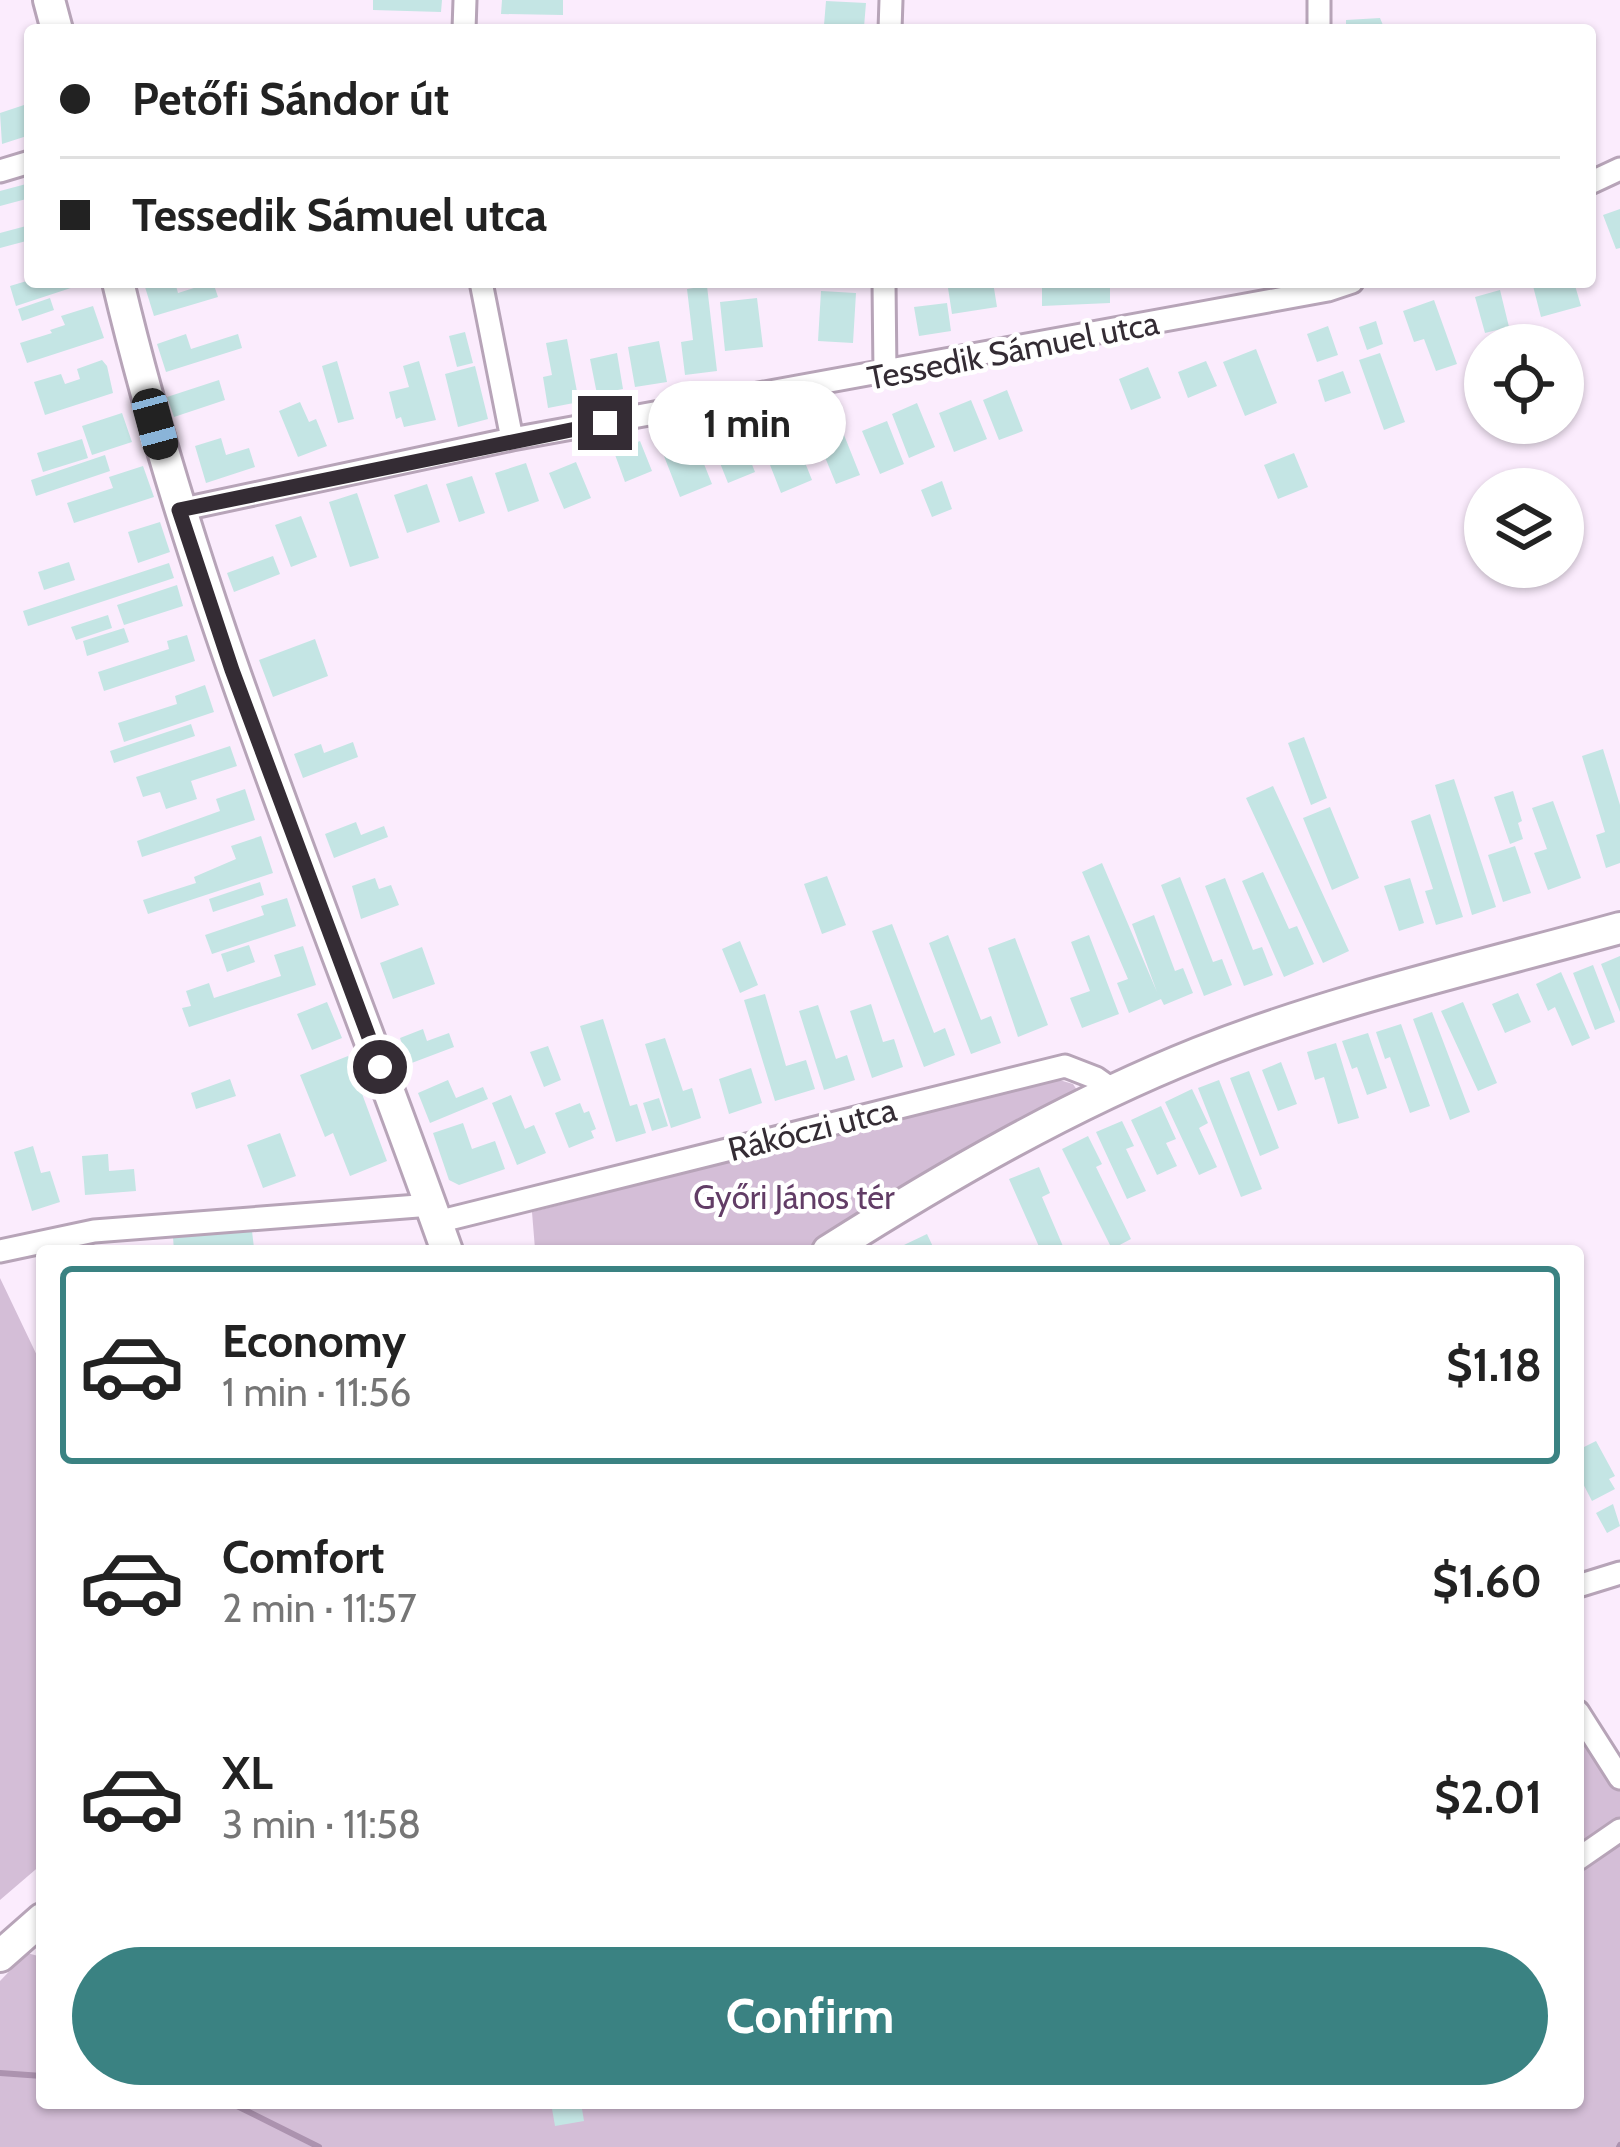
<!DOCTYPE html>
<html lang="en">
<head>
<meta charset="utf-8">
<style>
  :root { --surface:#fff; --page:#f6f6f6; --text:#222; --muted:#767676; --line:#e0e0e0; --accent:#3a8282 }
  body { margin:0; font-family:Cabin,sans-serif; background:var(--page); color:var(--text); height:100vh; display:flex; flex-direction:column; font-size:45px; white-space:nowrap }
  * { box-sizing:border-box; margin:0 }
  p { font-size:39px; color:var(--muted) }
  .icon { flex:none; width:66px; height:66px; fill:none; stroke:currentColor; stroke-width:2; stroke-linecap:round; stroke-linejoin:round }
  .map { position:relative; flex:1; overflow:hidden }
  .side { position:absolute; left:36px; top:1245px; width:1548px; height:864px; display:flex; flex-direction:column; background:var(--surface); border-radius:12px; box-shadow:0 3px 9px #0004 }
  .side>* { flex:none }
  .hud { position:absolute; left:24px; top:24px; width:1572px; height:264px; border-radius:12px; box-shadow:0 3px 9px #0004; display:grid; align-content:center; height:264px; padding:0 36px; background:var(--surface) }
  .tools { position:absolute; left:1464px; top:324px; display:grid; gap:24px }
  .tools a { display:grid; place-items:center; width:120px; height:120px; border-radius:50%; background:var(--surface); box-shadow:0 3px 9px #0004; font-size:60px }
  .end { position:absolute; width:54px; height:54px; margin:-27px; border:15px solid #342c34; background:#fff; box-shadow:0 0 0 6px #fff }
  .from { border-radius:50% }
  .bubble { position:absolute; height:84px; border-radius:42px; background:var(--surface); box-shadow:0 3px 9px #0004; font-size:39px; font-weight:800; line-height:84px; text-align:center }
  .car { position:absolute; width:36px; height:72px; margin:-36px -18px; border-radius:15px; box-shadow:0 0 9px 3px #0007; background:linear-gradient(#222 24%,#8ab4d8 0 40%,#222 0 76%,#8ab4d8 0 86%,#222 0) }
  .hud b { display:flex; align-items:center; gap:42px; height:114px; font-size:45px }
  .hud b+b { border-top:3px solid var(--line) }
  .hud i { width:30px; height:30px; background:var(--text) }
  ul { padding:21px 0 0; list-style:none }
  li { display:flex; align-items:center; gap:36px; height:198px; margin:0 24px 18px; padding:0 12px; border:6px solid transparent; border-radius:12px }
  li div { flex:1 }
  li b { display:block; font-size:45px }
  li em { font-style:normal; font-weight:800 }
  li.on { border-color:var(--accent) }
  li>.icon { width:108px; height:108px; stroke-width:1.5 }
  .primary-button { display:flex; gap:24px; margin-top:auto; padding:24px 36px }
  .primary-button a { flex:1; height:138px; border-radius:72px; background:var(--accent); color:#fff; font-size:48px; font-weight:800; line-height:138px; text-align:center }
  .map>svg:first-child { display:block }
</style>
</head>
<body>
<div class="map">
<svg width="1620" height="2147" viewBox="0 0 1620 2147">
  <rect width="100%" height="100%" fill="#fbecfd"/>
  <path fill="#d4bed7" d="M1056 1079 1073 1084 1079 1093 982 1142 802 1251H530L535 1249 532 1212Z
    M0 1278 42 1366V1864L0 1900Z
    M1578 1690 1620 1757V2147H0V1981L27 1953 42 1957V2103H1578Z"/>
  <g fill="none" stroke-linecap="round" stroke-linejoin="round">
    <path stroke="#ac93af" stroke-width="6" d="M0 2073 42 2076
      M231 2103 319 2147
      M1619 2147 1620 2145"/>
  </g>
  <path fill="#c4e5e4" d="M373 0H442L441 12 373 10Z
    M502 0H563V15L501 14Z
    M826 1 866 3 864 27 824 25Z
    M1380 18 1385 30H1346V20Z
    M24 105 30 135 2 144 0 113Z
    M30 183V198L0 206V191Z
    M1620 209V248L1616 249 1603 215Z
    M30 225V240L0 248V233Z
    M30 280V282L86 283 16 306 10 286Z
    M158 282H175L178 293 213 282 218 297 154 316 145 287Z
    M993 282 997 307 952 314 948 288Z
    M1059 282H1110V303L1042 306V285Z
    M1548 282H1574L1581 306 1541 317 1533 286Z
    M707 286 717 371 685 375 681 342 693 340 687 289Z
    M1500 290 1509 327 1485 333 1475 297Z
    M821 291 856 293 853 343 818 341Z
    M50 298 54 310 22 321 18 309Z
    M757 298 763 347 725 351 720 302Z
    M1434 300 1457 364 1436 371 1424 339 1414 342 1403 311Z
    M947 303 951 331 919 336 914 307Z
    M93 306 104 338 27 363 20 343 52 333 50 330 65 325 61 316Z
    M1376 321 1383 344 1367 350 1359 327Z
    M1328 326 1338 355 1317 362 1307 334Z
    M465 332 473 363 457 367 449 336Z
    M186 334 191 349 238 334 242 348 166 372 157 344Z
    M567 339 579 402 548 408 543 377 552 375 546 343Z
    M659 341 667 382 635 387 628 347Z
    M1256 349 1277 403 1245 416 1223 362Z
    M617 353 623 389 597 394 590 359Z
    M1380 353 1405 422 1384 430 1359 360Z
    M102 360 107 366 113 393 45 415 34 382 61 374 65 384 80 379 77 369Z
    M337 361 354 419 338 423 322 366Z
    M419 361 436 420 404 427 401 417 396 419 389 392 409 387 403 366Z
    M1206 361 1217 386 1188 398 1178 372Z
    M475 366 488 419 458 427 445 374Z
    M1148 367 1161 398 1131 410 1119 379Z
    M1343 371 1351 393 1325 402 1318 380Z
    M219 380 225 400 174 417 167 397Z
    M1007 390 1023 431 999 440 983 400Z
    M971 400 987 439 954 452 939 413Z
    M300 402 309 422 316 419 327 446 298 457 279 411Z
    M917 403 935 447 909 458 892 414Z
    M122 413 132 442 92 455 82 426Z
    M887 421 904 464 880 474 862 431Z
    M739 432 755 472 728 483 712 443Z
    M794 435 812 480 781 493 763 447Z
    M844 435 860 475 836 484 820 445Z
    M221 438 226 455 249 448 255 467 206 483 195 446Z
    M82 439 88 458 43 472 37 453Z
    M640 441 652 471 625 482 614 452Z
    M696 444 712 484 680 497 664 456Z
    M1294 453 1308 487 1278 499 1264 465Z
    M105 455 110 471 36 496 31 480Z
    M576 462 591 498 564 509 549 473Z
    M526 463 539 501 508 512 495 473Z
    M143 466 154 497 74 523 67 503 113 488 109 477Z
    M472 476 485 513 459 522 446 484Z
    M942 481 952 509 932 517 921 490Z
    M427 484 440 522 407 533 394 495Z
    M357 493 379 558 350 567 329 502Z
    M301 516 317 557 291 567 275 525Z
    M160 522 170 552 138 563 128 532Z
    M273 556 280 574 234 592 227 573Z
    M69 562 75 580 44 590 38 572Z
    M169 563 174 578 28 626 23 611Z
    M177 585 183 606 124 625 117 605Z
    M108 615 112 628 76 640 71 627Z
    M124 628 129 642 87 656 83 641Z
    M187 635 195 661 104 691 98 672 169 649 167 641Z
    M315 639 328 676 273 697 259 660Z
    M205 685 214 712 124 742 118 723 177 704 175 696Z
    M191 724 195 736 114 763 110 751Z
    M1304 737 1327 798 1311 805 1288 743Z
    M353 742 358 757 303 778 294 754 321 744 324 753Z
    M230 746 237 766 191 781 197 799 166 809 160 792 143 797 136 777Z
    M1603 749 1620 805V863L1606 868 1596 835 1605 832 1582 756Z
    M1454 779 1496 907 1472 915 1435 785Z
    M1273 786 1349 951 1323 963 1246 798Z
    M245 789 255 820 142 857 137 841 220 811 216 799Z
    M1513 791 1522 821 1518 823 1523 839 1510 844 1494 797Z
    M1553 801 1581 878 1548 890 1534 853 1547 849 1532 808Z
    M1330 807 1359 878 1332 890 1303 818Z
    M1430 814 1463 917 1436 925 1425 891 1433 889 1411 821Z
    M356 822 361 835 384 826 388 837 334 858 325 834Z
    M261 836 273 873 148 914 143 900 196 883 194 877 236 859 231 846Z
    M1515 846 1531 893 1503 902 1488 855Z
    M1102 863 1157 992 1132 924 1154 915 1175 971 1183 968 1193 993 1164 1005 1161 999 1129 1013 1117 983 1128 979 1082 872Z
    M1263 872 1289 929 1297 926 1314 964 1284 977 1242 881Z
    M827 876 846 925 822 934 804 884Z
    M1180 877 1213 962 1222 959 1232 985 1204 996 1161 885Z
    M375 878 379 889 391 885 399 905 361 919 352 886Z
    M1225 878 1253 950 1262 947 1273 975 1244 986 1205 886Z
    M1410 878 1424 923 1399 931 1384 886Z
    M260 882 264 895 213 912 209 899Z
    M287 898 296 926 212 954 205 935 264 915 261 906Z
    M892 924 934 1033 945 1028 955 1055 924 1067 872 931Z
    M948 935 981 1020 991 1016 1001 1043 971 1054 929 943Z
    M1089 935 1119 1014 1082 1028 1070 998 1090 991 1071 942Z
    M1015 938 1048 1025 1018 1037 988 948Z
    M740 941 758 985 740 993 722 949Z
    M249 945 255 962 227 972 221 954Z
    M303 946 316 985 189 1027 182 1008 191 1006 186 991 209 983 214 998 281 976 274 955Z
    M422 947 435 984 393 999 380 963Z
    M1620 956V1012L1601 964Z
    M1593 965 1615 1022 1595 1030 1573 973Z
    M1561 972 1590 1038 1572 1046 1555 1007 1548 1011 1536 984Z
    M1518 993 1531 1022 1505 1033 1492 1004Z
    M765 994 786 1066 806 1060 815 1089 775 1101 744 1000Z
    M327 1002 342 1038 312 1050 297 1014Z
    M1463 1002 1497 1083 1478 1091 1441 1011Z
    M871 1004 883 1042 894 1039 903 1067 872 1078 850 1011Z
    M818 1005 836 1059 847 1055 855 1080 824 1090 799 1011Z
    M1432 1012 1470 1112 1450 1120 1413 1019Z
    M603 1019 630 1106 637 1104 646 1133 616 1142 580 1026Z
    M1401 1024 1430 1106 1410 1113 1390 1057 1385 1059 1376 1032Z
    M423 1029 427 1041 449 1033 454 1047 409 1064 400 1038Z
    M1368 1033 1387 1088 1367 1095 1357 1067 1352 1069 1342 1041Z
    M665 1038 683 1091 692 1088 701 1118 671 1128 645 1044Z
    M1336 1043 1359 1118 1338 1124 1324 1077 1315 1080 1307 1052Z
    M548 1046 561 1080 544 1087 530 1052Z
    M348 1056 387 1161 350 1176 333 1133 325 1137 300 1075Z
    M1281 1062 1297 1104 1278 1111 1262 1070Z
    M751 1068 762 1103 729 1114 719 1079Z
    M1249 1071 1279 1148 1260 1156 1230 1078Z
    M230 1079 236 1096 196 1109 191 1093Z
    M448 1080 456 1098 483 1087 488 1099 430 1123 418 1093Z
    M1219 1080 1262 1189 1241 1197 1198 1088Z
    M1192 1089 1208 1123 1199 1128 1217 1167 1199 1175 1165 1102Z
    M511 1095 525 1129 534 1125 546 1153 517 1165 492 1103Z
    M659 1098 668 1126 652 1131 643 1103Z
    M580 1103 584 1113 589 1111 596 1129 591 1131 594 1138 569 1148 555 1113Z
    M1161 1106 1176 1139 1166 1143 1177 1166 1157 1175 1131 1120Z
    M1122 1121 1134 1146 1126 1149 1146 1191 1127 1199 1096 1132Z
    M463 1123 472 1149 495 1141 505 1169 459 1185 449 1180 433 1133Z
    M280 1133 296 1176 263 1188 247 1145Z
    M1088 1136 1102 1164 1096 1167 1131 1239 1112 1249 1062 1149Z
    M33 1146 41 1173 50 1171 60 1202 32 1211 14 1152Z
    M108 1154 109 1171 134 1169 136 1191 85 1195 82 1156Z
    M1039 1167 1050 1193 1042 1197 1065 1251H1041L1009 1179Z
    M252 1231 254 1248 174 1251 173 1237Z
    M927 1234 935 1251H892L906 1244Z
    M1596 1441 1615 1476 1609 1479 1615 1489 1592 1501 1578 1474V1450Z
    M1613 1504 1620 1526 1607 1533 1596 1513Z
    M551 2103H581L584 2121 555 2126Z"/>
  <g fill="none" stroke-linecap="round" stroke-linejoin="round">
    <defs>
      <path id="street" d="M1319 0V30
        M464 30 465 0
        M890 30 891 0
        M0 171 30 162
        M1590 183 1620 169
        M481 282 512 439
        M884 282 885 374
        M179 510 512 439 1328 290 1352 282
        M437 1222 1065 1066 1096 1078 1113 1090
        M0 1251 94 1231 431 1205
        M1578 1586 1620 1573
        M1578 1712 1620 1778
        M1578 1859 1620 1830"/>
      <path id="secondary" d="M49 0 57 30
        M118 282C197 615 333 929 447 1251
        M828 1251C946 1176 1069 1105 1199 1053 1335 999 1479 967 1620 928
        M0 1956 42 1919"/>
    </defs>
    <use href="#street" stroke="#b7a4b8" stroke-width="27"/>
    <use href="#secondary" stroke="#b7a4b8" stroke-width="36"/>
    <use href="#street" stroke="#fff" stroke-width="21"/>
    <use href="#secondary" stroke="#fff" stroke-width="30"/>
  </g>
  <g fill="none" stroke-linecap="round" stroke-linejoin="round">
    <path stroke="#342c34" stroke-width="15" d="M380 1067 232 670 179 510 605 423"/>
  </g>
  <g text-anchor="middle" dominant-baseline="central" stroke-width="9" stroke-linejoin="round" paint-order="stroke">
    <g font-size="33" fill="#342c34" stroke="#fff">
      <text transform="translate(1013 350) rotate(-11)">Tessedik Sámuel utca</text>
      <text transform="translate(812 1129) rotate(-14)">Rákóczi utca</text>
    </g>
    <g font-size="33" fill="#623d66" stroke="#fff">
      <text x="794" y="1197">Győri János tér</text>
    </g>
  </g>
</svg>
<div class="tools">
<a><svg class="icon" aria-label="locate" viewBox="0 0 24 24"><circle cx="12" cy="12" r="6"/><path d="M12 2v4M12 18v4M2 12h4M18 12h4"/></svg></a>
<a><svg class="icon" aria-label="layers" viewBox="0 0 24 24"><path d="M12 4l9 5-9 5-9-5zM3 14l9 5 9-5"/></svg></a>
</div>
<i class="end from" style="left:380px;top:1067px"></i>
<i class="end" style="left:605px;top:423px"></i>
<div class="bubble" style="left:648px;top:381px;width:198px">1 min</div>
<i class="car" style="left:155px;top:424px;rotate:165deg"></i>
<div class="hud">
<b><i class="from"></i>Petőfi Sándor út</b>
<b><i></i>Tessedik Sámuel utca</b>
</div>
<section class="side">
<ul>
<li class="on"><svg class="icon" aria-label="car" viewBox="0 0 24 24"><path d="M5 17H2v-5l4-1 3-4h7l3 4 3 1v5h-3M9 17h6M6 11h13"/><circle cx="7" cy="17" r="2"/><circle cx="17" cy="17" r="2"/></svg><div><b>Economy</b><p>1 min · 11:56</p></div><em>$1.18</em></li>
<li><svg class="icon" aria-label="car" viewBox="0 0 24 24"><path d="M5 17H2v-5l4-1 3-4h7l3 4 3 1v5h-3M9 17h6M6 11h13"/><circle cx="7" cy="17" r="2"/><circle cx="17" cy="17" r="2"/></svg><div><b>Comfort</b><p>2 min · 11:57</p></div><em>$1.60</em></li>
<li><svg class="icon" aria-label="car" viewBox="0 0 24 24"><path d="M5 17H2v-5l4-1 3-4h7l3 4 3 1v5h-3M9 17h6M6 11h13"/><circle cx="7" cy="17" r="2"/><circle cx="17" cy="17" r="2"/></svg><div><b>XL</b><p>3 min · 11:58</p></div><em>$2.01</em></li>
</ul>
<div class="primary-button"><a>Confirm</a></div>
</section>
</div>
</body>
</html>
